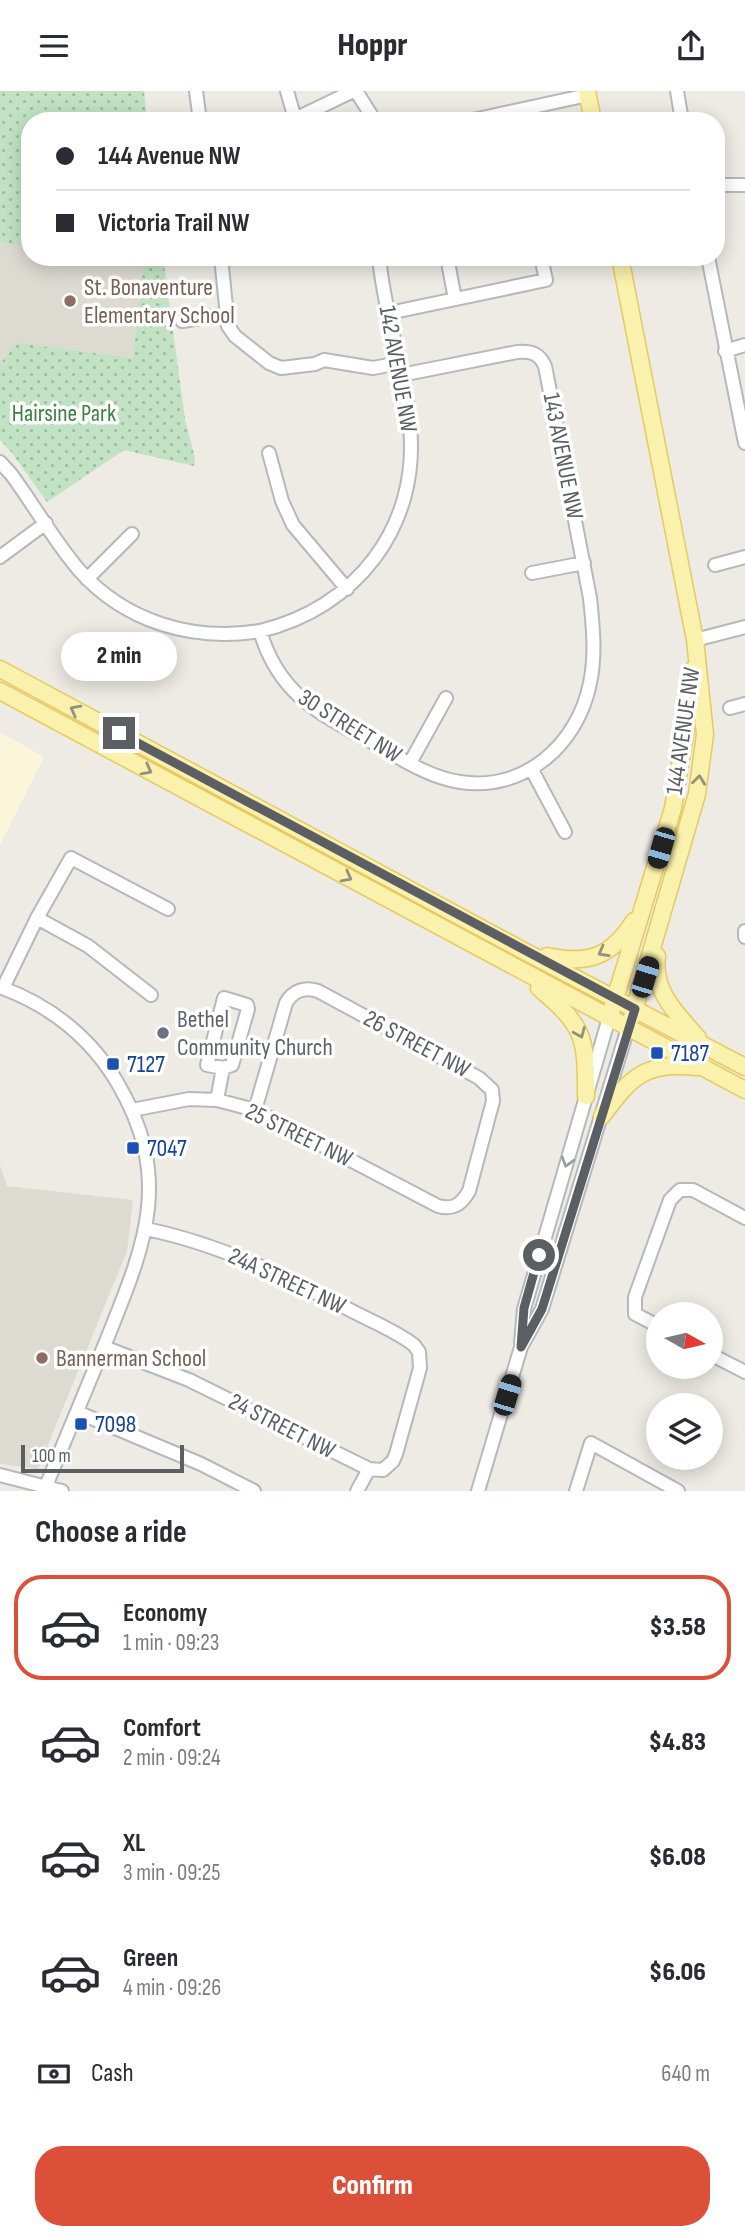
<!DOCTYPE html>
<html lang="en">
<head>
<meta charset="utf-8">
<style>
  :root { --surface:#fff; --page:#f2f2f3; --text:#2b2b33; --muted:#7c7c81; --line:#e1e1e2; --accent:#dc4f39 }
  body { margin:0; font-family:"Sofia Sans Condensed",sans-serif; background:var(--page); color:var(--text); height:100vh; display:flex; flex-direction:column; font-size:26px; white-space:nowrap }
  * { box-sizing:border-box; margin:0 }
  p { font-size:23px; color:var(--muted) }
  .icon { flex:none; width:38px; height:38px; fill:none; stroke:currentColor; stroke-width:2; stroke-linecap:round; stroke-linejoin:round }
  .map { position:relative; height:1400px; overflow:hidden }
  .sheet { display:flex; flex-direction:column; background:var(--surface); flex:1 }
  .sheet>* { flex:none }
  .guide { position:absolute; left:21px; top:21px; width:704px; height:154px; border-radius:28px; box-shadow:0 4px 18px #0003; display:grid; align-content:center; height:154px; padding:0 35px; background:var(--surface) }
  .needle { width:46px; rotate:98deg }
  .fabs { position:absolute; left:646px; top:1211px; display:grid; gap:14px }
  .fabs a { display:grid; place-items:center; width:77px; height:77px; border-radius:50%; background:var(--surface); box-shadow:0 4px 18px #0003; font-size:35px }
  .scale { position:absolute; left:21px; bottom:18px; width:163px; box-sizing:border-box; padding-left:7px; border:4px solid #5b5e63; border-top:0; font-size:19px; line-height:24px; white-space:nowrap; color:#5b5e63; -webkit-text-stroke:5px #fff; paint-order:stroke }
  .end { position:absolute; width:32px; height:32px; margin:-16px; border:9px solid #5b5e63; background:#fff; box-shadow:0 0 0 4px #fff }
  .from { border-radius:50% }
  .bubble { position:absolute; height:49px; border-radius:24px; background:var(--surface); box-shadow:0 4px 18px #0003; font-size:23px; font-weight:800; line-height:49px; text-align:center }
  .car { position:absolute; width:21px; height:42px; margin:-21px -10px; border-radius:9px; box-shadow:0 0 5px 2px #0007; background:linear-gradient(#222 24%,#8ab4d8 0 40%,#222 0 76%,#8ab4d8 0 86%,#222 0) }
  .guide b { display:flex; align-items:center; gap:24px; height:66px; font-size:26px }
  .guide b+b { border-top:2px solid var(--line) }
  .guide i { width:18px; height:18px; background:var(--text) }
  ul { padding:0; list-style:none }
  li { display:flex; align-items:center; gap:21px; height:105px; margin:0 14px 10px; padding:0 21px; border:4px solid transparent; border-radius:28px }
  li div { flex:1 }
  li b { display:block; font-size:26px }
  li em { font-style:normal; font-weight:800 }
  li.current { border-color:var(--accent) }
  li>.icon { width:63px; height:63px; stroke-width:1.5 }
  h2 { padding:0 35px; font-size:32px; line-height:84px }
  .pay { display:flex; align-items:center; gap:18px; height:77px; padding:0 35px; font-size:26px }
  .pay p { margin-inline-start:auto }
  .cta { display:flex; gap:14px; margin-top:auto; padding:14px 35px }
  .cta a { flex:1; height:80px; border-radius:28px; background:var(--accent); color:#fff; font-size:28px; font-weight:800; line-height:80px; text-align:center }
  header { display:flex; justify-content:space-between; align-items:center; height:91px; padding:0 35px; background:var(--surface); font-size:32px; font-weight:800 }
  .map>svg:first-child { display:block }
</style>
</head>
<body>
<header><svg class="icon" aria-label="menu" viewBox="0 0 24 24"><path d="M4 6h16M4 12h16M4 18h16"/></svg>Hoppr<svg class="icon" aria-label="share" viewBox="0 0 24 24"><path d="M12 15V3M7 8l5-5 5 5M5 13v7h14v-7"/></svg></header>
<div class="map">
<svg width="745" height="1400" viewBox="0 0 745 1400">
  <defs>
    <pattern id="grass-dots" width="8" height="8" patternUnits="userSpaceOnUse" patternTransform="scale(1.75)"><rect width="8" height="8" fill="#c1e3c3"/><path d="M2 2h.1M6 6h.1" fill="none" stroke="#a0bba2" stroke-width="1.8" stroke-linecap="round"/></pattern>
  </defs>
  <rect width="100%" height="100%" fill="#edebe3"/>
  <path fill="#fbf5da" d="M0 641 44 666 0 754Z"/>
  <path fill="#dcdad1" d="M0 152 30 155V166L144 168 133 267 17 253 0 273Z
    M0 1074 7 1095 133 1109 127 1160 38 1378 0 1373Z"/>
  <path fill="url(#grass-dots)" d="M0 0H144L147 30H30V155L0 152Z
    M128 166H163L185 328 195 367 194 375 124 359 47 411 12 362 0 349V273L17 252 133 267 144 169Z"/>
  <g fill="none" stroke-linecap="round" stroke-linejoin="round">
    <defs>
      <path id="minor" d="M196 0 200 30
        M287 0 295 28 353 0
        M356 0 375 30
        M677 0 682 30
        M468 30 588 4
        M716 94H745
        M221 166 228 235 235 245 269 272 281 277 315 273 324 269 373 277 399 272
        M447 166 455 208
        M708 166 745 352
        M389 222 546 189 541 166
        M182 230 227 223
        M725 260 745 254
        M269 362 282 410 293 434 347 498
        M0 371 11 383C34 414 54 450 79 479 125 531 193 551 260 540 278 601 316 621 368 649 397 665 427 686 460 691 525 701 578 653 590 592 596 564 593 535 590 507L545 275C539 262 531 260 517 261L401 284
        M0 466 46 432
        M715 474 745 466
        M532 482 584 472
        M87 488 132 443
        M260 540C356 517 420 436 410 335 405 278 384 223 379 166
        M695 549 745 536
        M730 617 745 613
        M410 672 446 607
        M532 679 565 741
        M37 827 88 855 151 904
        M745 840V846
        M0 896C49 914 90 946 117 991 174 1088 145 1153 107 1248 87 1297 66 1346 46 1395
        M3 897 37 827 71 767 168 818
        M224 907 247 914 248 918 232 974 223 977 207 974Z
        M217 1009 223 977
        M132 1019 189 1008 217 1009 255 1019 438 1115C453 1119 461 1114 469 1100L493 1010 492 999 479 987 318 900C305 896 293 899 286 912L255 1019
        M658 1235 635 1223V1206L670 1109 680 1099H693L745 1127
        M521 1252 524 1218 609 927
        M104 1256 189 1289 369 1378 383 1379 393 1370 396 1363 420 1277 419 1261 414 1254C396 1240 373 1231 352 1220 286 1186 220 1153 146 1138
        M710 1263 745 1281
        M77 1321 201 1373 254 1400
        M0 1384 62 1400
        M357 1400 369 1378
        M478 1400 521 1256 542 1218 628 937
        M576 1400 591 1352 678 1400"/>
      <path id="major" d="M587 0 593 30
        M620 166 695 549 705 643 697 703 632 926
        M0 578 524 860 745 976
        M0 600 745 999
        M547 865C588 874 611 866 634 830
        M657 865C652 900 677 923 698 947
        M539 897C585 936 586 946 586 1005
        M612 918 673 717 685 643 692 579
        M602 1025C632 985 644 971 698 976"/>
    </defs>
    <use href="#minor" stroke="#b5b8bc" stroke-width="16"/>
    <use href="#major" stroke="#e7c962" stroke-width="19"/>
    <use href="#minor" stroke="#fff" stroke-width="12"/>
    <use href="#major" stroke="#f9f1ac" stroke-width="16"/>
  </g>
  <defs><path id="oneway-chevron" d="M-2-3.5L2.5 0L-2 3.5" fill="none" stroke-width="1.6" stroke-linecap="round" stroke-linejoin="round" transform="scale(1.75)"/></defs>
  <g stroke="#92917d">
    <use href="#oneway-chevron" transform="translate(75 619) rotate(-152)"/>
    <use href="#oneway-chevron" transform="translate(147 679) rotate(28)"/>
    <use href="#oneway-chevron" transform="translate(699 689) rotate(-83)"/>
    <use href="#oneway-chevron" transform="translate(347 786) rotate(28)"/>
    <use href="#oneway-chevron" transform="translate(603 861) rotate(151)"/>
    <use href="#oneway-chevron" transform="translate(580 942) rotate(67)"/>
  </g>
  <use stroke="#9d9ea1" href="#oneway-chevron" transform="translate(567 1071) rotate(106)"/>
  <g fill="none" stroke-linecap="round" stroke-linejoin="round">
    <path stroke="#5b5e63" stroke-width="9" d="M119 642 635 918 542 1218 521 1256 524 1217 539 1164"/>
  </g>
  <g fill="#8d6e63" stroke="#fff" stroke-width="2.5">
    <circle cx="70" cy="210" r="7"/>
    <circle cx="42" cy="1267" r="7"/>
  </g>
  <circle fill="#6b7280" stroke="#fff" stroke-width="2.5" cx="163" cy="942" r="7"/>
  <g fill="#1a4fb4" stroke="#fff" stroke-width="2.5">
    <rect x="650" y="955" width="14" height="14" rx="3.5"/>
    <rect x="106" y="966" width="14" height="14" rx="3.5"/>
    <rect x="126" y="1050" width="14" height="14" rx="3.5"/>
    <rect x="74" y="1326" width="14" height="14" rx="3.5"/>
  </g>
  <g text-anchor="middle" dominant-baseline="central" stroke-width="7" stroke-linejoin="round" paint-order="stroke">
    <g font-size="24" fill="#785e54" stroke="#fff" text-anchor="start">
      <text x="84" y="196">St. Bonaventure<tspan x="84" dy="28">Elementary School</tspan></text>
      <text x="56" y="1267">Bannerman School</text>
    </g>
    <g font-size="24" fill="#5b5e63" stroke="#fff">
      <text transform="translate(398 278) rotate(80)">142 AVENUE NW</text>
      <text transform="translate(563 365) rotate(79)">143 AVENUE NW</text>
      <text transform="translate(350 635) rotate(32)">30 STREET NW</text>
      <text transform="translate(683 640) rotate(-82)">144 AVENUE NW</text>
      <text transform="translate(417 953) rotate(28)">26 STREET NW</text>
      <text transform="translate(299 1044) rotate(26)">25 STREET NW</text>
      <text transform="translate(287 1190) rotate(25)">24A STREET NW</text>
      <text transform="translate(282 1335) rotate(27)">24 STREET NW</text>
    </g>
    <g font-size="24" fill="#3b8242" stroke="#fff">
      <text x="64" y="322">Hairsine Park</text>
    </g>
    <g font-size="24" fill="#5b616d" stroke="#fff" text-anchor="start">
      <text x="177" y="928">Bethel<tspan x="177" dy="28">Community Church</tspan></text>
    </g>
    <g font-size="24" fill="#164399" stroke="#fff" text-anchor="start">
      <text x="671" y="962">7187</text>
      <text x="127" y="973">7127</text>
      <text x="147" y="1057">7047</text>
      <text x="95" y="1333">7098</text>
    </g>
  </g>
</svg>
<div class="fabs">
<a><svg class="needle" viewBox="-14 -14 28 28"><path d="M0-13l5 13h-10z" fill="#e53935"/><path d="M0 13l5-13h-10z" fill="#7c7c81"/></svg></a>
<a><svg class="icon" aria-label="layers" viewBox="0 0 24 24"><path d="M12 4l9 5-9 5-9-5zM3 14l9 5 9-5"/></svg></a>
</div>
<div class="scale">100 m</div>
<i class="end from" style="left:539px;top:1164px"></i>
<i class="end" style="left:119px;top:642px"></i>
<div class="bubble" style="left:61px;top:541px;width:116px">2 min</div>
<i class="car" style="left:661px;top:757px;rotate:196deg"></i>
<i class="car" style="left:645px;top:886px;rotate:17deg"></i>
<i class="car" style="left:507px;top:1304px;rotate:17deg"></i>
<div class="guide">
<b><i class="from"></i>144 Avenue NW</b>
<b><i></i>Victoria Trail NW</b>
</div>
</div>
<section class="sheet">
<h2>Choose a ride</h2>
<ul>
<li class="current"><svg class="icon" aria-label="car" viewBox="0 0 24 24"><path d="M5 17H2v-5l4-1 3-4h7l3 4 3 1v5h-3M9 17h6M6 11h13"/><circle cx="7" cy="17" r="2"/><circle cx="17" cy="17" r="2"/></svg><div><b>Economy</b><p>1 min · 09:23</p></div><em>$3.58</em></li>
<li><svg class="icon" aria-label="car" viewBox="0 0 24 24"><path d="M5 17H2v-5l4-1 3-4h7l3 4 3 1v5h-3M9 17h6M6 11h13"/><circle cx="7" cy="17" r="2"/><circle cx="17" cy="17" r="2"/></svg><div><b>Comfort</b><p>2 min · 09:24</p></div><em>$4.83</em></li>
<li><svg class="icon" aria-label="car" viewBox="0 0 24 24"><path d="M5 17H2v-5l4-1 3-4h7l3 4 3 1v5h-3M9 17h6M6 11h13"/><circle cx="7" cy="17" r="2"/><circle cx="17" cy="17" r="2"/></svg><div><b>XL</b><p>3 min · 09:25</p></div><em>$6.08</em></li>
<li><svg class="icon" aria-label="car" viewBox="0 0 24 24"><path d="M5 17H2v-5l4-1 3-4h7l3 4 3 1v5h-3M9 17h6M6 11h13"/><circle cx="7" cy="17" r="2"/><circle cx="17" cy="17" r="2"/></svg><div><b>Green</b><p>4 min · 09:26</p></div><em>$6.06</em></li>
</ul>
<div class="pay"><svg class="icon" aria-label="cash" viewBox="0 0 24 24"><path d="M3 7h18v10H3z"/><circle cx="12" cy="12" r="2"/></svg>Cash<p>640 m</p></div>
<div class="cta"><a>Confirm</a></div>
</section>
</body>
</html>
